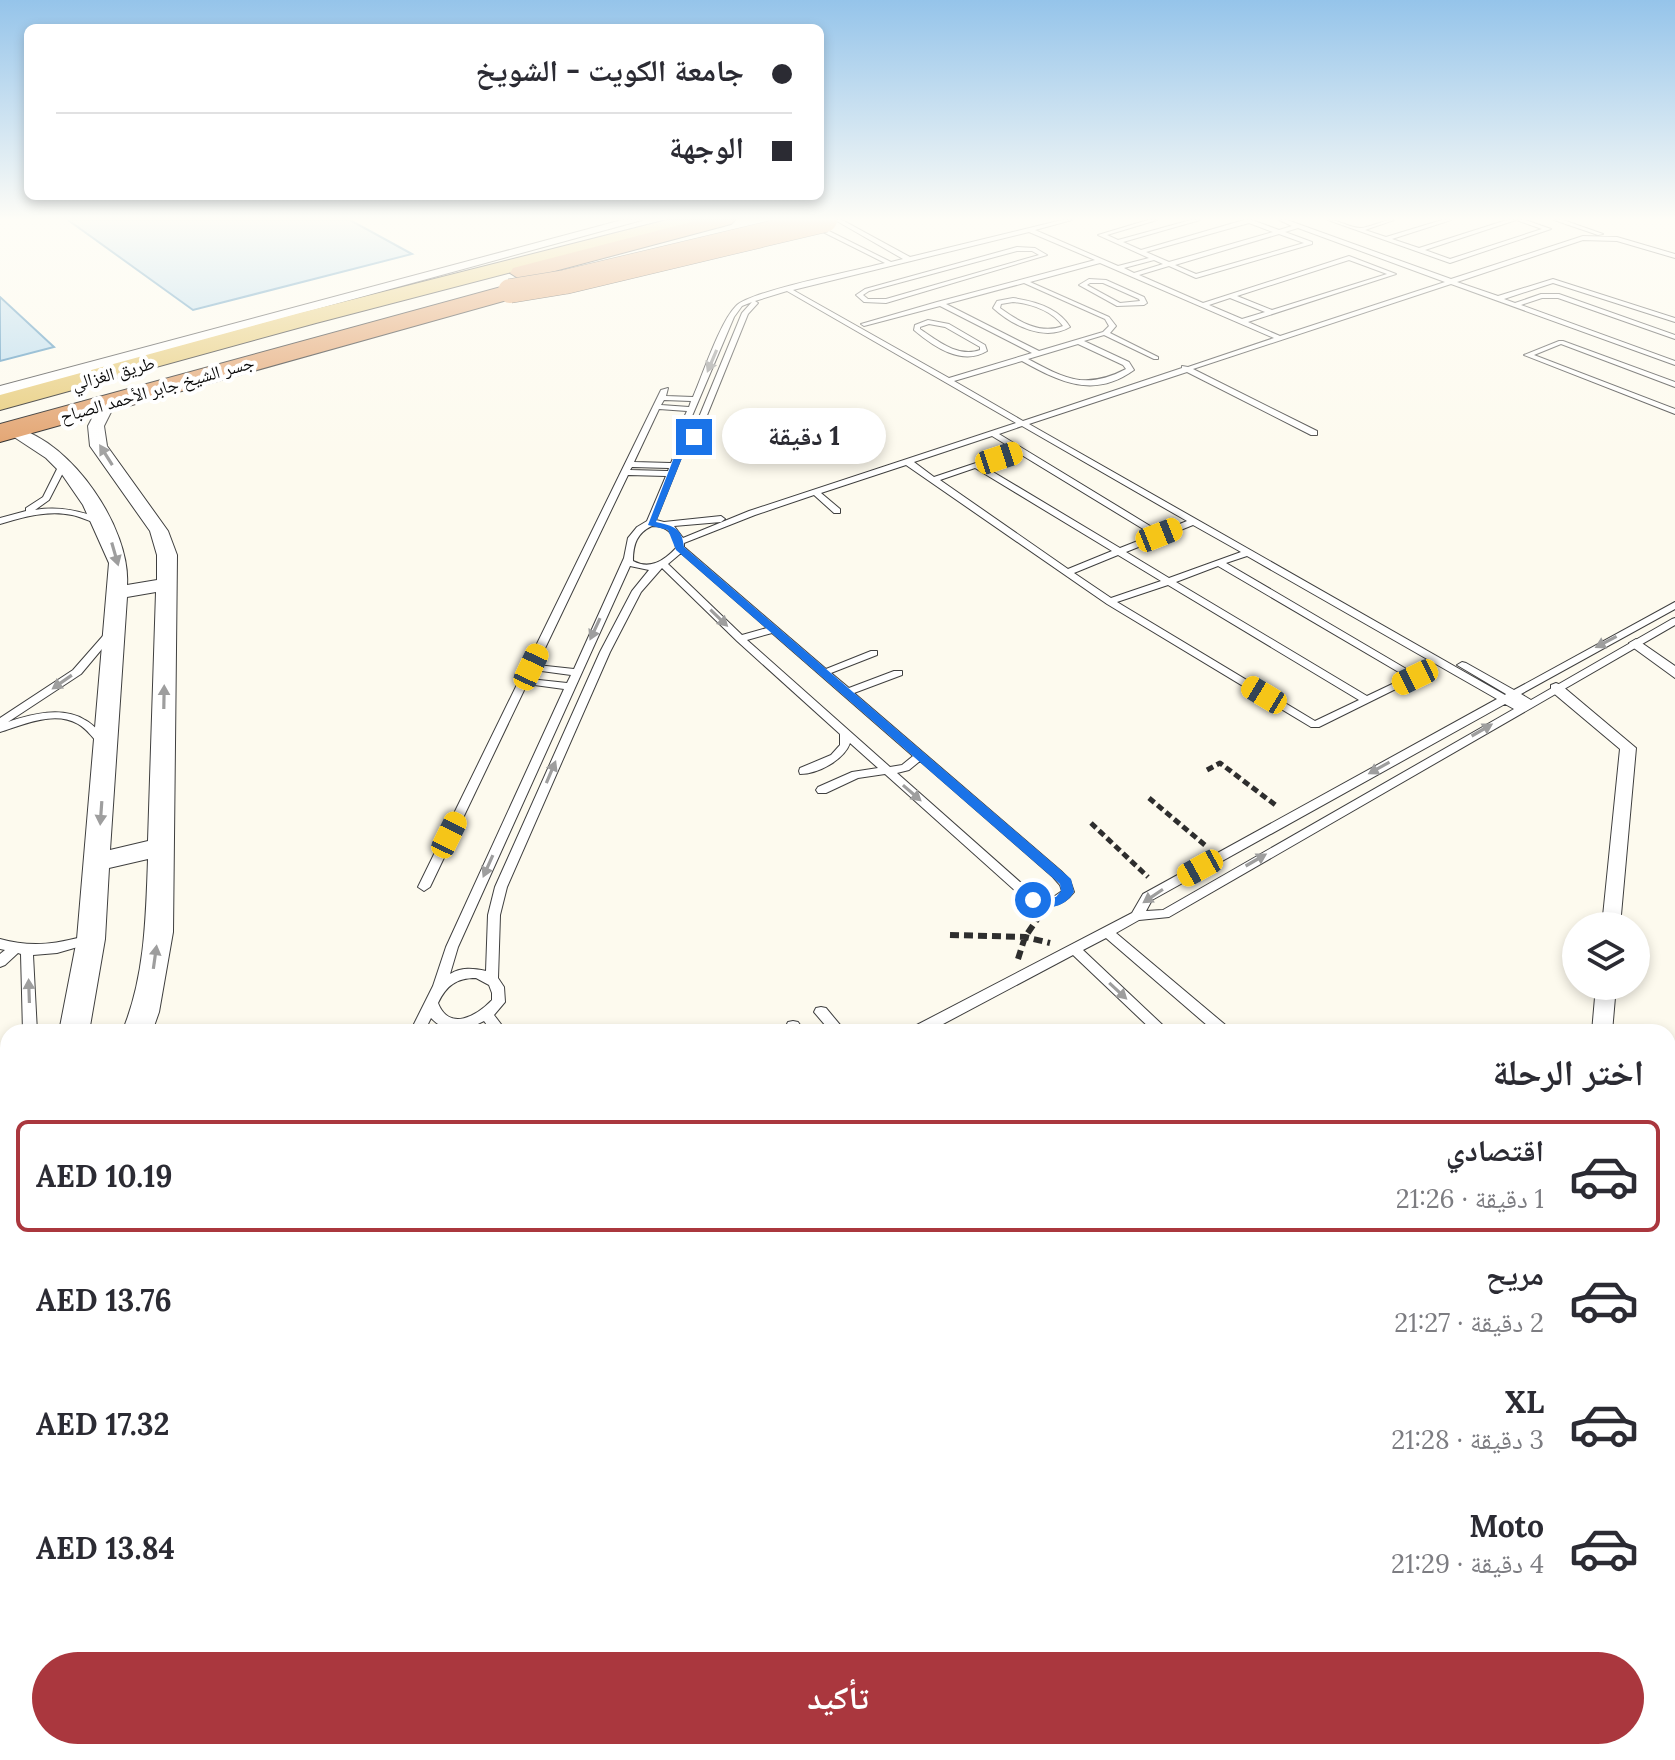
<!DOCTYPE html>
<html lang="ar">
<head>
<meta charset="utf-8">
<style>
  :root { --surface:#fff; --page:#f7f7f7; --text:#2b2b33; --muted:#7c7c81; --line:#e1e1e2; --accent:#aa373e }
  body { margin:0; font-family:Lora,"Noto Naskh Arabic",serif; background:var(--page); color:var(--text); direction:rtl; height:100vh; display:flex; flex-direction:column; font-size:30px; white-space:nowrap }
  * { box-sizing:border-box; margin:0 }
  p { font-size:26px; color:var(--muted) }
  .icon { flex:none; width:44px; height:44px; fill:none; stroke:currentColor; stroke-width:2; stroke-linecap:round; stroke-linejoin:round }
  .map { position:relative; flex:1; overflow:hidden; direction:ltr }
  .details { position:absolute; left:0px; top:1024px; width:1676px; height:736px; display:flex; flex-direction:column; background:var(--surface); border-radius:24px 24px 0 0; box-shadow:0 4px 12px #0003; direction:rtl }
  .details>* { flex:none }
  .guide { position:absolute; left:24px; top:24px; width:800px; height:176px; border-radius:12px; box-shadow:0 4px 12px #0003; direction:rtl; display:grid; align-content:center; height:176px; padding:0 32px; background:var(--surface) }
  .fabs { position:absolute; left:1562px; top:912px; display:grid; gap:16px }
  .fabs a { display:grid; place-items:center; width:88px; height:88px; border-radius:50%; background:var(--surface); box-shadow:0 4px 12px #0003; font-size:40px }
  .end { position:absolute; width:36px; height:36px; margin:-18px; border:10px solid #1a73e8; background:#fff; box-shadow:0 0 0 4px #fff }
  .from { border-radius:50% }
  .bubble { position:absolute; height:56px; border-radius:28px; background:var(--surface); box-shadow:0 4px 12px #0003; font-size:26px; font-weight:800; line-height:56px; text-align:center; direction:rtl }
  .car { position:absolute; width:24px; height:48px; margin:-24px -12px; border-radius:10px; box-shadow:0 0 6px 2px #0007; background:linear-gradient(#f5c518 24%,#345 0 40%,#f5c518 0 76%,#345 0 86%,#f5c518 0) }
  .guide b { display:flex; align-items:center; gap:28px; height:76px; font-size:30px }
  .guide b+b { border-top:2px solid var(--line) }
  .guide i { width:20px; height:20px; background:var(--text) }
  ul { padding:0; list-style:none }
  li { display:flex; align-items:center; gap:24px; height:112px; margin:0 16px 12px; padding:0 16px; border:4px solid transparent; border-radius:12px }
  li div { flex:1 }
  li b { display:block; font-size:30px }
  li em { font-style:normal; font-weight:800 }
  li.selected { border-color:var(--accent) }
  li>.icon { width:72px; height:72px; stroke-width:1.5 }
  h2 { padding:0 32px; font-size:36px; line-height:96px }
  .action { display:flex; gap:16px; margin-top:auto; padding:16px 32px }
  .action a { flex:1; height:92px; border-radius:48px; background:var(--accent); color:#fff; font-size:32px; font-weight:800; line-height:92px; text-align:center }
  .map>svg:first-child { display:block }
</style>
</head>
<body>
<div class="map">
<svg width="1675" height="1760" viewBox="0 0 1675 1760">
  <rect width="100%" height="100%" fill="#fdfaee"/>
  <path fill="#b9dbee" stroke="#4a8fbb" stroke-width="2" d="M68 220H350L412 254 193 310Z
    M0 297 54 347 0 361Z"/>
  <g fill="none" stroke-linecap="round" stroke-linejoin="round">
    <defs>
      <path id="service" d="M835 220H842L910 257 1062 220H1072L1035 230 1118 266 1149 258 1098 235 1148 220H1157L1107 235 1118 240 1191 220H1200L1123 242 1141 250 1244 220H1252L1279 230 1292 226 1279 220H1287L1451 279 1583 236 1617 237 1675 254V258L1617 241 1583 240 1457 282 1498 296 1553 279 1675 318V322L1553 283 1504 299 1515 303 1541 294H1559L1675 335V339L1558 298H1542L1521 305 1675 361V365L1451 284 1193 369 1317 431V435H1311L1187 372 1029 424 1505 695 1506 694 1457 665 1462 662 1466 663 1514 690 1675 602V609L1521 694 1531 700 1672 619 1675 618V625L1169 917 1139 920 1116 933 1229 1028 1231 1032H1215L1106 938 1083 950 1170 1032H1154L1073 955 928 1032H909L911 1028 1132 913 1143 894 1497 699 1247 556 1226 563 1420 677 1319 727H1311L1107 604 906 465 821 493 840 509V513H834L814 495 755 515 684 543V547L826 669 871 651H877V655L831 673 849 688 894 671H902V675L854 693 1061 871 1070 880 1074 892C1062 908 1047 908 1029 903L885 774 858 778 826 793H818L816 790 818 787 852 772 878 768 850 743C844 760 818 774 800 774L799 771 800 768 831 755 840 745V734L737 641 662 568 641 592 610 652 507 887 500 915 498 978 504 987 505 1002 494 1015 507 1032H492L484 1021C465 1031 446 1034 431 1018L424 1032H410L433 986 446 947 564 689 527 684 430 887 424 891 418 887 661 390 668 388 666 396 693 397C703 374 720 322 736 306 750 291 858 270 885 263L811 226V224H815L891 262 903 259ZM1249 223 1273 232 1169 262 1146 252ZM1298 228 1445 282 1280 336 1248 322 1396 274 1349 256 1203 303 1139 275 1169 266 1196 278 1312 244V242L1285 232ZM1029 232 1095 260 937 302 861 324 864 326 940 306 1032 353 949 378 793 290ZM1279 234 1304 243 1196 274 1175 265ZM1154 260 1163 264 1134 273 1124 268ZM1349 260 1387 274 1272 310 1237 296ZM1100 263 1274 338 1188 367 1182 366V368L1023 421 954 381 1022 361C1060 382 1094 399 1134 370L1129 362 1084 341 1104 335 1154 359H1158V357L1110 333 1116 326 1109 317 1030 282ZM1024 283 1105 319 1109 326 1103 332 1039 351 946 304ZM787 291 1016 423 749 511 683 538 674 526 721 522 725 519 721 516 664 522 656 520 685 448 697 440 748 314 758 303 755 301ZM1230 298 1265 312 1242 319 1209 305ZM752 302 742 313 690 439 685 442 684 435 734 317 742 306ZM1078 344 1123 365 1126 369C1086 390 1065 379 1028 359ZM664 400 691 401 689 407 661 405ZM659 409 687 411 676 435 678 447 671 463 634 462ZM1022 426 1187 521 1160 532 999 434ZM992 436 1015 450 934 477 914 462ZM1020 454 1153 535 1120 548 983 466ZM632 467 669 468 668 471 630 470ZM975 468 1112 551 1068 569 940 480ZM628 475 666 476 647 521 637 527 628 538 624 558 574 669 537 665ZM1193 525 1241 552 1169 578 1126 552ZM652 526C667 526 675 533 676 548 664 561 650 570 633 561 633 544 637 533 652 526ZM681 553 767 628 742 635 668 564ZM1118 555 1161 581 1111 598 1074 573ZM630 566 649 570 632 591 600 652 495 887 488 915 486 971C473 968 461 967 450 974L458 947ZM1218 566 1407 677 1367 696 1176 582ZM1168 585 1359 700 1315 721 1117 602ZM772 633 913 756 902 765 890 767 747 640ZM534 670 571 675 567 683 530 679ZM1505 704 1514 709 1163 910 1146 911 1152 900ZM920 761 1053 877 1060 885 1062 891 1052 898 1037 897 897 773 909 770ZM476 978 489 985 492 993V1000C476 1017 449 1031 438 1003 446 986 456 978 476 978Z
        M1328 220C1339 220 1350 228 1361 228 1372 227 1382 220 1394 220L1365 230 1386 237 1442 220H1451L1392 239 1419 248 1507 220H1516L1425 250 1450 259 1542 229 1516 220H1525L1551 229 1450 263Z
        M1554 220H1563L1603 234 1598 235Z
        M1017 247 1035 248 1047 255 886 303 864 302 856 295 865 289ZM1017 251H1032L1039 255 886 299H868L863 295 869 291Z
        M1089 279 1106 280 1144 297 1147 303 1144 305 1117 306 1079 285ZM1090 283H1103L1139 299 1140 301 1120 303 1087 285Z
        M1013 298C1034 301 1059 308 1070 327 1045 342 1013 326 993 308L997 301ZM1013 302C1032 304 1052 311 1063 326 1040 335 1018 321 1000 308L1001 304Z
        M928 320 949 324 985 345 987 351C962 366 934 347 914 330L915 325ZM929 324 945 327 980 347V350C958 358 938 341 920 329V327Z
        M1559 341H1563L1675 382V387L1561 344 1534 355 1675 409V414L1524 355Z
        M60 463 67 465 49 500 35 510C60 506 81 511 104 520V524C93 524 83 517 72 515 47 510 24 517 0 524V518L26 511V508L43 497Z
        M112 628 117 631 81 674 8 722C32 714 62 706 85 720 95 725 101 735 109 743L110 745 109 747H101C94 739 87 729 78 724 54 710 23 725 0 732V718L73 670 109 629Z
        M91 934 95 936 97 939 95 942 57 953 33 955 37 1032H23L21 954 18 953 5 965 0 967V954L5 950 0 949V939C32 948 60 944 91 934Z
        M821 1007 826 1008 846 1032H831L814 1012 816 1008Z
        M793 1021 798 1022 805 1032H790L786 1026 788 1022Z
        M8 1061V1073L0 1077V1065Z
        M1675 1166V1178L1668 1180V1168Z
        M8 1690V1712L0 1716V1694Z
        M54 1752H82L78 1760H50Z
        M93 1752H113L110 1760H90Z
        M740 1752H766L762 1760H736Z
        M901 1752H922L925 1760H904Z
        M1011 1752H1033L1036 1760H1014Z"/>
      <path id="pedestrian" d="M1636 639 1675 666V678L1631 646 1629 643Z
        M1556 683 1561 685 1636 748 1620 926H1602L1620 749 1551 691V685Z
        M1596 986H1616L1612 1032H1592Z
        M1668 1434 1675 1437V1466L1668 1463Z"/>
      <path id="minor" d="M622 220H642L0 396V386Z
        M105 403 113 408 104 426 107 446 168 531 177 555 173 932 159 1012 152 1032H122C145 978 146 917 148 859L109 868 105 939 89 1032H59L77 939 109 563 83 505 61 473 46 458 8 433 16 428C72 442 131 529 127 585L157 580V555L150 531 90 446 88 426 99 405ZM156 592 148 841 110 850 127 597Z
        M8 1159V1191L0 1194V1162Z"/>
      <path id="primary" d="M667 220H700L697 224 316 323 0 410V395L300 313Z"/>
      <path id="motorway" d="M699 220H735L731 224 521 280 510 273 513 268Z
        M556 272 568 279 564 284 0 442V424Z"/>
    </defs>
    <use href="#service" stroke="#3f3f3f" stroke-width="2"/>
    <use href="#pedestrian" stroke="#3f3f3f" stroke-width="2"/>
    <use href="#minor" stroke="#3f3f3f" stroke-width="2"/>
    <use href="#primary" stroke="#1d1d1d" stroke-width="2"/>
    <use href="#motorway" stroke="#1d1d1d" stroke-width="2"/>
    <path stroke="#2e2e2e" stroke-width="5" stroke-dasharray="7 4" stroke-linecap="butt" d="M1207 770 1220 763 1278 807
      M1149 798 1206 846
      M1091 823 1148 877"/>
    <path stroke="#2e2e2e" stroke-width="6" stroke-dasharray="9 5" stroke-linecap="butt" d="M950 935 1025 937 1050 943
      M1018 959 1025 937 1038 918"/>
    <use href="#service" fill="#fff" fill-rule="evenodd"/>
    <use href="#pedestrian" fill="#fff" fill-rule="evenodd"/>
    <use href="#minor" fill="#fff" fill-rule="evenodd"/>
    <use href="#primary" fill="#e6c974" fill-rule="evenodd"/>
    <use href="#motorway" fill="#e19e68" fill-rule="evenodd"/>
    <defs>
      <path id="motorway-bridge" d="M510 291 565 282 825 220"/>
    </defs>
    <use href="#motorway-bridge" stroke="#1d1d1d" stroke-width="25" stroke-linecap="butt"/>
    <use href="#motorway-bridge" stroke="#e19e68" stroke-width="24"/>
  </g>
  <defs><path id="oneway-solid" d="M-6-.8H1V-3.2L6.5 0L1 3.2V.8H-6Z" transform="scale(2)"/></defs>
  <g fill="#9e9e9e">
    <use href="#oneway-solid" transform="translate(712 361) rotate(113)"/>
    <use href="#oneway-solid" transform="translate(106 455) rotate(-122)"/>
    <use href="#oneway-solid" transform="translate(115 554) rotate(74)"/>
    <use href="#oneway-solid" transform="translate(719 618) rotate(44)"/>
    <use href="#oneway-solid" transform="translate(595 629) rotate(115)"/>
    <use href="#oneway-solid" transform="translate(1606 642) rotate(152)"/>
    <use href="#oneway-solid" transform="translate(62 682) rotate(145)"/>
    <use href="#oneway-solid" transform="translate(164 697) rotate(-89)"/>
    <use href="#oneway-solid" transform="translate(1482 730) rotate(-30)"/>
    <use href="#oneway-solid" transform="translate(1379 768) rotate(151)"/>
    <use href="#oneway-solid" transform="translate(551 772) rotate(-67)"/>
    <use href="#oneway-solid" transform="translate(912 793) rotate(41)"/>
    <use href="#oneway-solid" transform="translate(101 813) rotate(94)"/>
    <use href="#oneway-solid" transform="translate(1256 860) rotate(-30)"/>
    <use href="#oneway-solid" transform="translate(488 866) rotate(114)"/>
    <use href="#oneway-solid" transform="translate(1153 896) rotate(146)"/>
    <use href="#oneway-solid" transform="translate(155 957) rotate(-82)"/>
    <use href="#oneway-solid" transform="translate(29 991) rotate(-92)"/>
    <use href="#oneway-solid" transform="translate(1118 991) rotate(43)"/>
  </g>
  <linearGradient id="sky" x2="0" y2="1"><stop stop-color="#95c4ea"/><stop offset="0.47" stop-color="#fefdf7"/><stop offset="1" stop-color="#fefdf7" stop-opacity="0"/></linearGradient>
  <rect width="1675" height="466" fill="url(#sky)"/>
  <path fill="#1a73e8" d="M691 435 698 437 686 448 656 522C674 526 682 528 684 547L1071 879 1074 892C1062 910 1048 909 1029 904V897H1056L1061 891 1060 884 676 550 668 530 648 525 678 447Z"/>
  <g text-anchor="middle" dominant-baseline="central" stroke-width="8" stroke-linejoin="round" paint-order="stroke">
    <g font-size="18" fill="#0c0c0c" stroke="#fff">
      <text transform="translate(113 373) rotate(-15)">طريق الغزالي</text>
      <text transform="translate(157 389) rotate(-16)">جسر الشيخ جابر الأحمد الصباح</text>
    </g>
  </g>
</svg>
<div class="fabs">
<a><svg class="icon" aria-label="layers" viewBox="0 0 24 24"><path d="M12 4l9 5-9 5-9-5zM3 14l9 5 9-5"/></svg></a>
</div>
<i class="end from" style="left:1033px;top:900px"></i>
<i class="end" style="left:694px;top:437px"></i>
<div class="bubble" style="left:722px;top:408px;width:164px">1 دقيقة</div>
<i class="car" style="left:999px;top:458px;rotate:72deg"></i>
<i class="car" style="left:1159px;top:535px;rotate:68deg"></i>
<i class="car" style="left:531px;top:667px;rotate:25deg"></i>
<i class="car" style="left:1415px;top:677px;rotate:244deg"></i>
<i class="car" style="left:1264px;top:695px;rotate:301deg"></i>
<i class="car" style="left:449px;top:835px;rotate:26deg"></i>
<i class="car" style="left:1200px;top:868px;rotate:241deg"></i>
<div class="guide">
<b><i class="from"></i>جامعة الكويت - الشويخ</b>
<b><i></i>الوجهة</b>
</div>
<section class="details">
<h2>اختر الرحلة</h2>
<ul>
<li class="selected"><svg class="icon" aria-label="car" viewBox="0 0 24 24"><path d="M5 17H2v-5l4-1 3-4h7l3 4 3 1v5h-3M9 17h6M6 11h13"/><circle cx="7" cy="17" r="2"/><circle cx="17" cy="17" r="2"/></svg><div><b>اقتصادي</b><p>1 دقيقة · 21:26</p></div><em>AED 10.19</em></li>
<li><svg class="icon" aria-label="car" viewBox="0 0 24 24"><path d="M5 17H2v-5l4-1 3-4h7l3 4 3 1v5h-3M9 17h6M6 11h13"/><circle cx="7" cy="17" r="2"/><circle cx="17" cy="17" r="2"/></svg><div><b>مريح</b><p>2 دقيقة · 21:27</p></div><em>AED 13.76</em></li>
<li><svg class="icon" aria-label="car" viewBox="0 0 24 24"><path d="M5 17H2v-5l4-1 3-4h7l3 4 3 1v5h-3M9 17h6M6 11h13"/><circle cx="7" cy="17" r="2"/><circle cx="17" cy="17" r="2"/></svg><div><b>XL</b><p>3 دقيقة · 21:28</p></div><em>AED 17.32</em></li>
<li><svg class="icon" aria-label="car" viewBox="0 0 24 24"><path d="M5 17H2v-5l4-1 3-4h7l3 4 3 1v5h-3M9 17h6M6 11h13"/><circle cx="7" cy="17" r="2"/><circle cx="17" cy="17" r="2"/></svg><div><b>Moto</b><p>4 دقيقة · 21:29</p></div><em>AED 13.84</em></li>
</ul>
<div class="action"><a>تأكيد</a></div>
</section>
</div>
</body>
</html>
